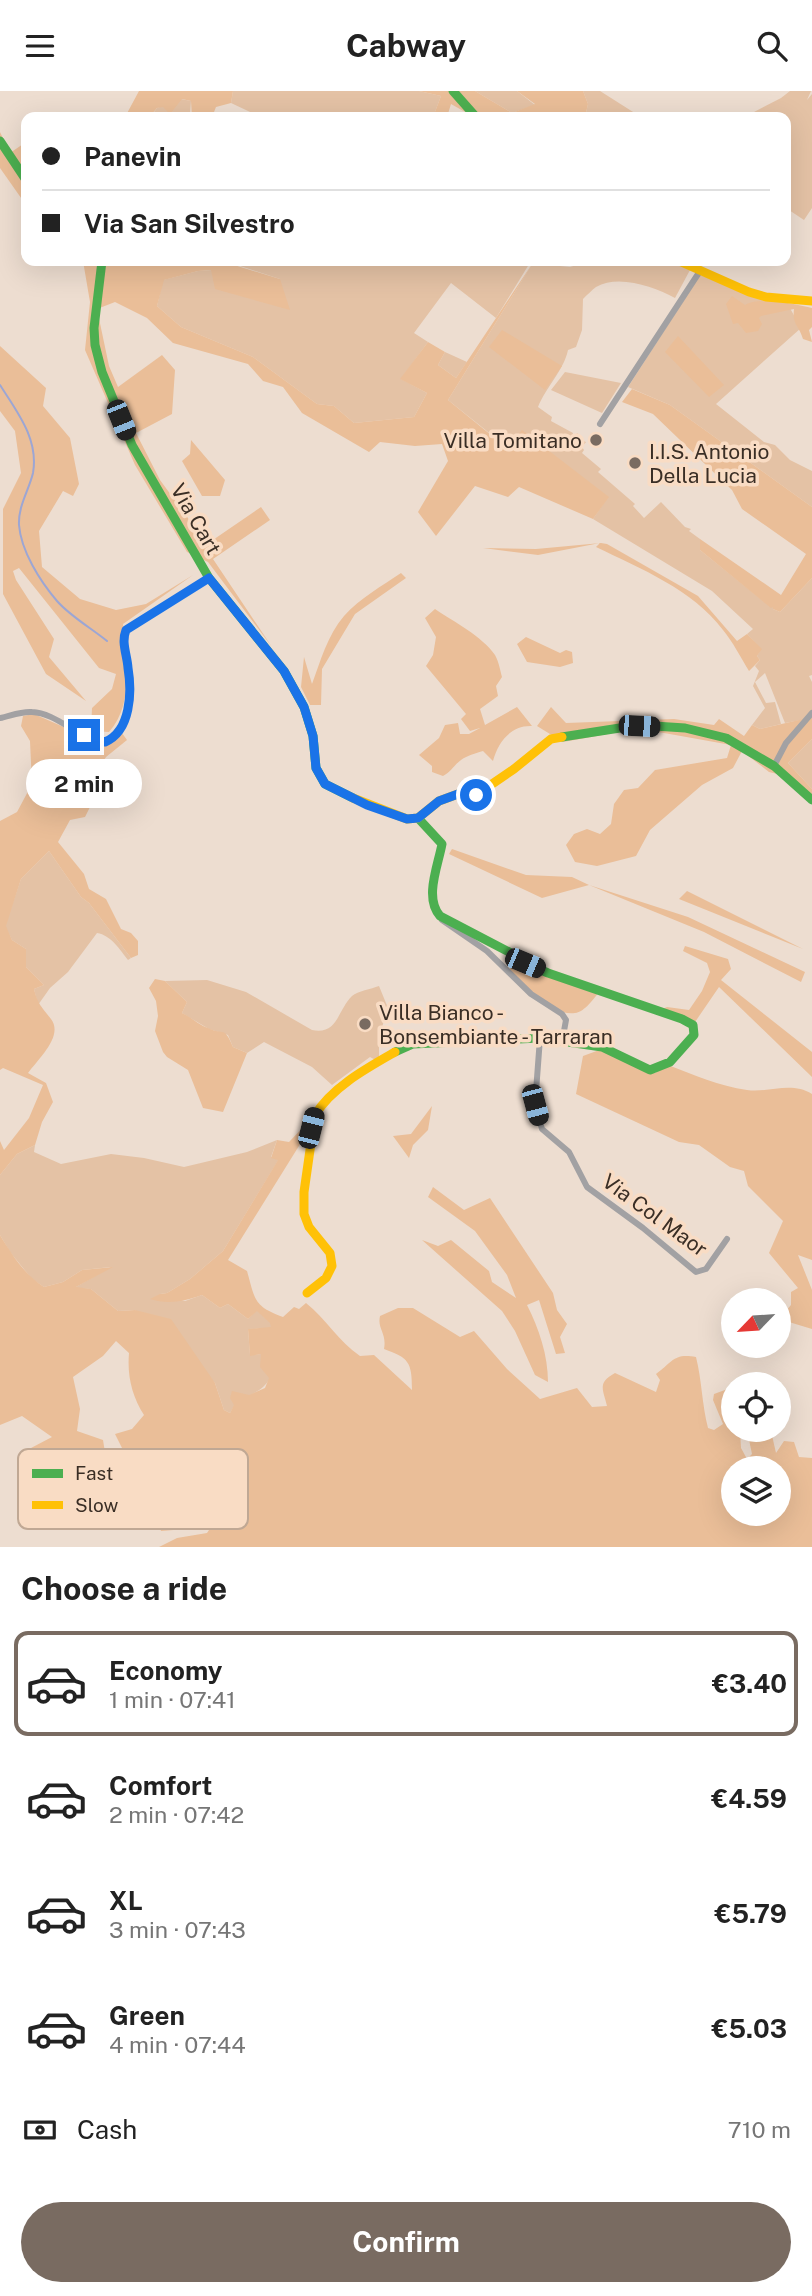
<!DOCTYPE html>
<html lang="en">
<head>
<meta charset="utf-8">
<style>
  :root { --surface:#fff; --page:#f2f2f2; --text:#222; --muted:#767676; --line:#e0e0e0; --accent:#796b61 }
  body { margin:0; font-family:"Public Sans",sans-serif; background:var(--page); color:var(--text); height:100vh; display:flex; flex-direction:column; font-size:26px; white-space:nowrap }
  * { box-sizing:border-box; margin:0 }
  p { font-size:23px; color:var(--muted) }
  .icon { flex:none; width:38px; height:38px; fill:none; stroke:currentColor; stroke-width:2; stroke-linecap:round; stroke-linejoin:round }
  .map { position:relative; height:1456px; overflow:hidden }
  .drawer { display:flex; flex-direction:column; background:var(--surface); flex:1 }
  .drawer>* { flex:none }
  .hud { position:absolute; left:21px; top:21px; width:770px; height:154px; border-radius:14px; box-shadow:0 7px 28px #0002; display:grid; align-content:center; height:154px; padding:0 21px; background:var(--surface) }
  .needle { width:46px; rotate:245deg }
  .tools { position:absolute; left:721px; top:1197px; display:grid; gap:14px }
  .tools a { display:grid; place-items:center; width:70px; height:70px; border-radius:50%; background:var(--surface); box-shadow:0 7px 28px #0002; font-size:35px }
  .end { position:absolute; width:32px; height:32px; margin:-16px; border:9px solid #1a73e8; background:#fff; box-shadow:0 0 0 4px #fff }
  .from { border-radius:50% }
  .bubble { position:absolute; height:49px; border-radius:24px; background:var(--surface); box-shadow:0 7px 28px #0002; font-size:23px; font-weight:700; line-height:49px; text-align:center }
  .car { position:absolute; width:21px; height:42px; margin:-21px -10px; border-radius:9px; box-shadow:0 0 5px 2px #0007; background:linear-gradient(#222 24%,#8ab4d8 0 40%,#222 0 76%,#8ab4d8 0 86%,#222 0) }
  .hud b { display:flex; align-items:center; gap:24px; height:66px; font-size:26px }
  .hud b+b { border-top:2px solid var(--line) }
  .hud i { width:18px; height:18px; background:var(--text) }
  ul { padding:0; list-style:none }
  li { display:flex; align-items:center; gap:21px; height:105px; margin:0 14px 10px; padding:0 7px; border:4px solid transparent; border-radius:14px }
  li div { flex:1 }
  li b { display:block; font-size:26px }
  li em { font-style:normal; font-weight:700 }
  li.current { border-color:var(--accent) }
  li>.icon { width:63px; height:63px; stroke-width:1.5 }
  h2 { padding:0 21px; font-size:32px; line-height:84px }
  .pay { display:flex; align-items:center; gap:18px; height:77px; padding:0 21px; font-size:26px }
  .pay p { margin-inline-start:auto }
  .cta { display:flex; gap:14px; margin-top:auto; padding:14px 21px }
  .cta a { flex:1; height:80px; border-radius:42px; background:var(--accent); color:#fff; font-size:28px; font-weight:700; line-height:80px; text-align:center }
  header { display:flex; justify-content:space-between; align-items:center; height:91px; padding:0 21px; background:var(--surface); font-size:32px; font-weight:700 }
  .map>svg:first-child { display:block }
</style>
</head>
<body>
<header><svg class="icon" aria-label="menu" viewBox="0 0 24 24"><path d="M4 6h16M4 12h16M4 18h16"/></svg>Cabway<svg class="icon" aria-label="search" viewBox="0 0 24 24"><circle cx="10" cy="10" r="6"/><path d="M15 15l6 6"/></svg></header>
<div class="map">
<svg width="812" height="1456" viewBox="0 0 812 1456">
  <rect width="100%" height="100%" fill="#edddd0"/>
  <path fill="#e4c2a5" d="M233 0H419L441 5 433 26H261L231 12Z
    M475 0H517L535 14 512 22Z
    M583 0H600L641 26H585L588 13Z
    M790 0H811L807 9 812 3V117L804 129 786 117V26H752L754 21 781 7Z
    M181 8 191 10 190 23 181 22V26L151 25 157 17Z
    M231 170H531L496 227 451 192 414 242 428 251 401 288 427 302 414 326 354 332 334 315 317 313 253 266 181 236 157 215 163 189 198 180 212 179 216 198 280 188 231 172Z
    M534 170H549L560 175 570 176 590 170H672L690 179 675 207C654 196 619 183 596 196 592 199 587 204 583 208L582 239 576 256 568 259C564 279 546 296 538 316L552 326 551 330 573 342 572 346 575 347 577 342 580 345 579 348 586 351 582 356 584 359 582 362 601 378 598 381 635 413 633 415 644 427 661 411 685 436 691 438 689 440 700 448V459L771 516 775 515 773 518 780 521 812 487V584L809 585 812 591V622L807 628 785 632 765 582 755 591 766 612 775 611 781 633 760 638 752 634 765 617 753 595 759 580 755 575 760 569 757 565 761 558 747 543 753 538 712 500 593 428 608 406 522 340 508 357 448 309Z
    M700 184 786 210 801 237 716 313 764 351 775 354 790 369 812 380V416L670 314 628 296Z
    M445 261 467 271 456 287 438 274Z
    M565 281 621 292 602 322 551 299Z
    M812 648V698L788 672Z
    M49 760 81 806 89 812 131 867 128 869C120 859 111 844 97 842L68 881 50 897 38 914 34 898 44 894 26 876V858L12 849 5 835 21 788Z
    M207 889 246 901 312 939C338 944 337 920 352 905 358 900 371 898 379 895L388 917 379 946V971L370 966 332 994 312 976 264 951 247 962 233 956 228 944 209 938 182 922 187 911 165 890Z
    M277 1049 271 1066 279 1068 223 1160 190 1188 167 1202 160 1203 185 1210 202 1204 220 1217 228 1213 248 1228 257 1219 271 1232V1237L248 1238 250 1264 261 1263 270 1287C260 1306 240 1302 230 1322L224 1319 215 1292 135 1219 118 1220 91 1198 74 1197 111 1176 82 1179 63 1191 44 1196 32 1188 10 1161 0 1144V1084L17 1063 35 1054 34 1061 61 1073 111 1063 144 1067 184 1076 247 1061Z"/>
  <path fill="#eabe98" fill-rule="evenodd" d="M139 0H233L231 12 216 16 212 26H192L191 10 182 8 170 23 163 16 157 17 151 24 154 26H125Z
    M419 0H451L474 26 451 13 447 26H433L441 5Z
    M455 0H475L512 22 535 13 517 0H583L588 13 585 26H480Z
    M0 41 10 62 26 51V114L0 77Z
    M83 170H231V173L280 188 290 219 215 198 211 179 198 180 164 189 157 215 181 236 253 266 317 313 334 315 354 332 414 326 427 302 400 288 428 251 445 261 438 274 456 287 534 170 448 309 507 357 522 339 609 406 593 428 519 396 508 406 475 395 436 445 418 421 448 370 442 353 415 355 380 351 369 361 302 322 283 296 263 290 248 273 173 252 147 227 115 211 97 218 109 275 118 296 162 264 175 279 172 323 136 342 160 389 207 453 261 416 270 429 213 468 272 556 208 471 187 461 135 374 85 259 90 211Z
    M732 205 745 214C758 205 797 213 812 217V236L809 239 812 251 803 248C799 234 792 234 794 218L761 225 759 227 762 233 758 240 746 242 738 232 733 233 726 213Z
    M502 239 562 275 545 299 489 256Z
    M678 245 724 294 709 306 665 261Z
    M0 255 46 297 43 315 70 347 79 393 73 405 63 400 39 440 42 476 80 508 116 519 146 513 193 484 123 533C125 569 135 612 109 641L91 640 92 617 112 598 116 583 99 577 19 477 13 480 16 489 54 548 49 566 86 610 46 583 3 503V418L21 382 15 340 0 320Z
    M632 298 670 314 812 416V487L780 521 773 518V516L771 517 700 459V448L781 504 806 463 742 418 732 399 653 323 622 311Z
    M191 349 225 389 220 405H202L182 370 190 363Z
    M600 452 538 464 483 457 536 458 601 452 607 453 698 505 737 550 747 543 762 558 757 565 760 569 749 580C741 567 733 551 723 539 692 498 641 478 596 456Z
    M401 482 406 487 355 523 322 578 321 614H310L301 596 304 566 312 593C320 571 328 543 344 525 360 507 382 495 401 482Z
    M435 518C454 531 482 545 495 564 499 571 500 579 502 586L496 595 498 605 480 618 485 634 517 616 532 635C511 634 498 651 493 670L483 660C476 662 466 665 461 669 454 674 451 681 443 685L432 681V675L419 664 439 647 445 634 458 632 460 643H469L480 637 470 640 461 628 466 623 426 575 433 564 436 546 425 527Z
    M526 546 560 562 566 559 572 561 573 572 560 576 527 571 517 553Z
    M551 616 566 632 674 628 714 634 719 628 744 645 752 634 760 638 812 626V648L788 672 812 698V706L790 686 769 681 742 660 733 677 702 694 650 739 636 765 597 775 575 771 566 754 574 743 587 738 600 743 611 733 614 713 624 699 638 697 655 679 727 667 731 654 653 640 631 639 563 651 537 635Z
    M34 623 105 654 122 642 127 649 106 666 83 702 91 714 85 726 70 729 58 751 84 783 89 798 106 808 121 838 131 842 138 850V864L131 867 89 812 81 806 49 760 21 788 6 835 12 849 26 858V876L44 894 34 898C38 914 42 916 51 928 64 945 38 968 28 982L46 992 53 1011 42 1031 35 1054 17 1063 0 1084V1050L4 1059 29 1027 43 994 3 977 0 979V730L17 721 32 693 30 650 21 635 23 625Z
    M452 758 526 784 572 786 589 794 688 826 805 881 801 891 704 841 589 794 542 807 449 763Z
    M687 800 803 858 679 808Z
    M685 855 728 868 731 878 721 889 812 961V986L719 896 693 934 658 920 667 916 689 919 702 900 710 881 707 872 683 860Z
    M516 866 600 900C594 907 585 921 575 922 550 925 526 895 508 881Z
    M155 888 165 890 187 911 182 922C191 926 199 934 208 937 224 945 224 934 233 956L247 962 223 1021 203 1017 188 979 167 966 163 961 155 940 158 925 156 910 149 897Z
    M602 958 655 982 668 974C694 984 719 995 747 999 769 1002 791 990 812 1003V1169L798 1164 812 1199V1238L779 1228 791 1214V1201L798 1197 769 1162 783 1130 748 1095 744 1080 730 1076 699 1054 679 1051 576 1003 583 965Z
    M432 1015 428 1039 413 1054 409 1067 393 1045 411 1043Z
    M309 1030 307 1042 228 1169 247 1180C255 1208 253 1215 283 1226L294 1216 299 1218 306 1212C326 1228 339 1251 360 1265L374 1264 412 1299C412 1271 409 1267 384 1258 387 1242 377 1238 380 1225L398 1217H413L460 1246 474 1240 507 1278 540 1308 577 1297 592 1316 607 1315C603 1298 597 1292 615 1282L656 1301 660 1289 656 1283C673 1271 673 1262 696 1266 702 1290 702 1314 708 1337L714 1339 723 1333 713 1309 714 1303 733 1296V1339H740L741 1357 747 1368 752 1363 748 1344 750 1340H771L776 1362 784 1350 794 1351 799 1366 812 1367V1456H159L177 1447 207 1442 211 1436 161 1440 155 1421 146 1412 140 1382 129 1371 115 1343 132 1338 144 1324C132 1305 127 1285 129 1262L116 1250 103 1265 73 1286 80 1318 77 1340 103 1349 107 1374 74 1361 31 1357 52 1346 22 1325 0 1334V1144C12 1164 25 1184 44 1196L63 1191 82 1179 113 1176 76 1196 91 1198 118 1220 135 1219 171 1228 215 1292 224 1319 230 1322 234 1314 230 1307 232 1300 249 1304 265 1297 269 1287 260 1276 261 1263 250 1265 248 1238 271 1236 270 1232 257 1220 248 1228 228 1213 220 1217 202 1204C185 1210 168 1214 150 1208L160 1203 167 1202 190 1188 223 1160 278 1069 271 1067 277 1049 289 1051ZM733 1377H779V1423H733Z
    M433 1096 464 1119 490 1107 553 1202 557 1219 567 1233 560 1246 565 1262 556 1263 539 1209 527 1214C539 1238 548 1264 548 1291L535 1284 515 1240 502 1220 422 1149 438 1155 451 1149 489 1180 492 1191 516 1207 507 1184 475 1140 428 1106Z"/>
  <g fill="none" stroke-linecap="round" stroke-linejoin="round">
    <path stroke="#9ca6d4" stroke-width="2" d="M0 294C17 321 39 348 33 382 29 399 18 415 19 434 21 460 40 490 57 510 70 525 91 537 107 550"/>
    <path stroke="#a2a1a3" stroke-width="6" d="M600 333 700 180
      M0 627C10 625 21 620 32 621 55 622 75 644 97 649 122 656 130 617 130 598 130 578 120 557 126 539L209 487
      M774 675 786 652 812 622
      M442 829 487 860 531 903 562 923 566 929 562 951
      M540 947 535 1014 542 1038 569 1061 587 1096 643 1137 696 1181 706 1178 727 1148"/>
    <path stroke="#4caf50" stroke-width="9" d="M453 0 476 26
      M0 50 26 89
      M102 170 94 237 95 254 102 281 132 354 209 487 284 580 304 616 313 645 316 677 325 693 353 707
      M562 646 639 634 685 637 726 647 774 675 812 709
      M395 961 413 953 540 947 602 956 650 979 670 971 694 944 693 934 682 928 548 882 525 872 511 862 440 825C424 807 438 775 442 753L418 727"/>
    <path stroke="#ffc107" stroke-width="9" d="M679 170 749 201 766 206 812 210
      M353 707 407 728 418 727 439 710 458 703 476 704 514 678 551 648 562 646
      M307 1202 326 1187 332 1175 330 1162 309 1136 304 1123V1101L315 1024C332 996 367 977 395 961"/>
  </g>
  <g fill="none" stroke-linecap="round" stroke-linejoin="round">
    <path stroke="#1a73e8" stroke-width="9" d="M84 644 105 651C131 640 132 601 128 577 127 563 121 552 126 539L209 487 284 580 304 616 313 645 316 677 325 693 367 714 407 728 418 727 439 710 458 703 476 704"/>
  </g>
  <g fill="#796b61" stroke="#f9dcc4" stroke-width="2.5">
    <circle cx="596" cy="349" r="7"/>
    <circle cx="635" cy="372" r="7"/>
    <circle cx="365" cy="933" r="7"/>
  </g>
  <g text-anchor="middle" dominant-baseline="central" stroke-width="7" stroke-linejoin="round" paint-order="stroke">
    <g font-size="21" fill="#3a2e25" stroke="#f9dcc4" text-anchor="start">
      <text x="582" y="349" text-anchor="end">Villa Tomitano</text>
      <text x="649" y="360">I.I.S. Antonio<tspan x="649" dy="24">Della Lucia</tspan></text>
      <text x="379" y="921">Villa Bianco -<tspan x="379" dy="24">Bonsembiante - Tarraran</tspan></text>
    </g>
    <g font-size="21" fill="#3a2e25" stroke="#f9dcc4">
      <text transform="translate(196 428) rotate(60)">Via Cart</text>
      <text transform="translate(655 1124) rotate(36)">Via Col Maor</text>
    </g>
  </g>
  <rect x="18" y="1358" width="230" height="80" rx="10" fill="#f9dcc4" stroke="#c0a894" stroke-width="2"/>
  <rect x="32" y="1378" width="31" height="9" fill="#4caf50"/>
  <rect x="32" y="1410" width="31" height="8" fill="#ffc107"/>
  <g font-size="19" fill="#3a2e25">
    <text x="75" y="1389">Fast</text>
    <text x="75" y="1421">Slow</text>
  </g>
</svg>
<div class="tools">
<a><svg class="needle" viewBox="-14 -14 28 28"><path d="M0-13l5 13h-10z" fill="#e53935"/><path d="M0 13l5-13h-10z" fill="#767676"/></svg></a>
<a><svg class="icon" aria-label="locate" viewBox="0 0 24 24"><circle cx="12" cy="12" r="6"/><path d="M12 2v4M12 18v4M2 12h4M18 12h4"/></svg></a>
<a><svg class="icon" aria-label="layers" viewBox="0 0 24 24"><path d="M12 4l9 5-9 5-9-5zM3 14l9 5 9-5"/></svg></a>
</div>
<i class="end from" style="left:476px;top:704px"></i>
<i class="end" style="left:84px;top:644px"></i>
<div class="bubble" style="left:26px;top:668px;width:116px">2 min</div>
<i class="car" style="left:121px;top:329px;rotate:158deg"></i>
<i class="car" style="left:639px;top:635px;rotate:93deg"></i>
<i class="car" style="left:525px;top:872px;rotate:113deg"></i>
<i class="car" style="left:535px;top:1014px;rotate:165deg"></i>
<i class="car" style="left:311px;top:1037px;rotate:14deg"></i>
<div class="hud">
<b><i class="from"></i>Panevin</b>
<b><i></i>Via San Silvestro</b>
</div>
</div>
<section class="drawer">
<h2>Choose a ride</h2>
<ul>
<li class="current"><svg class="icon" aria-label="car" viewBox="0 0 24 24"><path d="M5 17H2v-5l4-1 3-4h7l3 4 3 1v5h-3M9 17h6M6 11h13"/><circle cx="7" cy="17" r="2"/><circle cx="17" cy="17" r="2"/></svg><div><b>Economy</b><p>1 min · 07:41</p></div><em>€3.40</em></li>
<li><svg class="icon" aria-label="car" viewBox="0 0 24 24"><path d="M5 17H2v-5l4-1 3-4h7l3 4 3 1v5h-3M9 17h6M6 11h13"/><circle cx="7" cy="17" r="2"/><circle cx="17" cy="17" r="2"/></svg><div><b>Comfort</b><p>2 min · 07:42</p></div><em>€4.59</em></li>
<li><svg class="icon" aria-label="car" viewBox="0 0 24 24"><path d="M5 17H2v-5l4-1 3-4h7l3 4 3 1v5h-3M9 17h6M6 11h13"/><circle cx="7" cy="17" r="2"/><circle cx="17" cy="17" r="2"/></svg><div><b>XL</b><p>3 min · 07:43</p></div><em>€5.79</em></li>
<li><svg class="icon" aria-label="car" viewBox="0 0 24 24"><path d="M5 17H2v-5l4-1 3-4h7l3 4 3 1v5h-3M9 17h6M6 11h13"/><circle cx="7" cy="17" r="2"/><circle cx="17" cy="17" r="2"/></svg><div><b>Green</b><p>4 min · 07:44</p></div><em>€5.03</em></li>
</ul>
<div class="pay"><svg class="icon" aria-label="cash" viewBox="0 0 24 24"><path d="M3 7h18v10H3z"/><circle cx="12" cy="12" r="2"/></svg>Cash<p>710 m</p></div>
<div class="cta"><a>Confirm</a></div>
</section>
</body>
</html>
